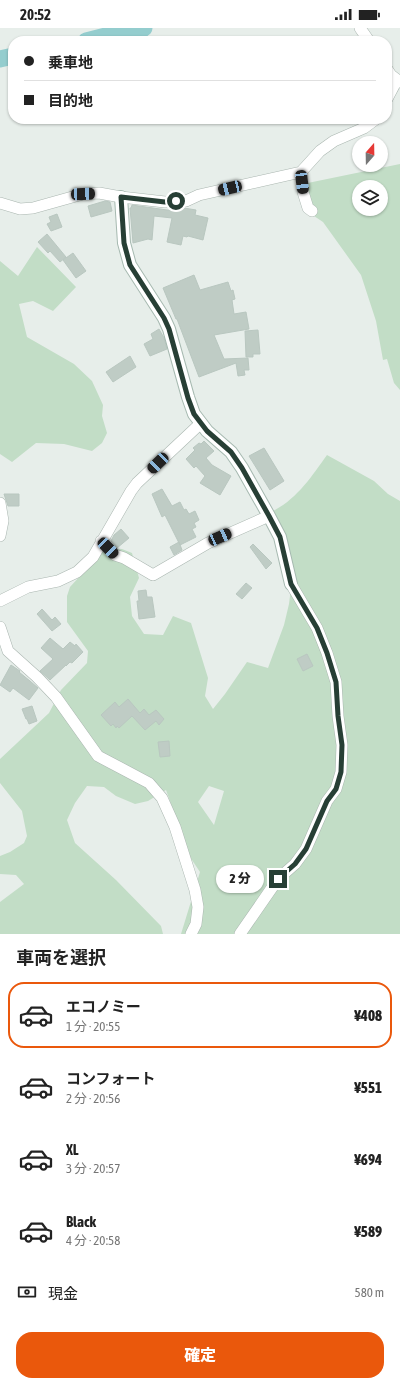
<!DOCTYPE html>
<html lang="ja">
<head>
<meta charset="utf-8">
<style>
  :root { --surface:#fff; --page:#f2f2f2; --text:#222; --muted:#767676; --line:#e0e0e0; --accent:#ea580c }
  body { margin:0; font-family:"Asap Condensed","Noto Sans JP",sans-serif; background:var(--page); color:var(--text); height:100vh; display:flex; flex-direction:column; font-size:15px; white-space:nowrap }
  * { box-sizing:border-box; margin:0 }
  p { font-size:13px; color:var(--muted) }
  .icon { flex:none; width:22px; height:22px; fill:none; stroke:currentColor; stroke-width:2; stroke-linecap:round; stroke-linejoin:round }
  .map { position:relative; height:906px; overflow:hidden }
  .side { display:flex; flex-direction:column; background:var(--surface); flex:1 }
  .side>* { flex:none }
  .banner { position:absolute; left:8px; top:8px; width:384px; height:88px; border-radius:16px; box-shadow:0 1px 3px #0004; display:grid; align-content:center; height:88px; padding:0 16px; background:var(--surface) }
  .needle { width:26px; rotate:20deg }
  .fabs { position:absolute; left:352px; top:108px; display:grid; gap:8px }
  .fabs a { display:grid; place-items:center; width:36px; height:36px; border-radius:50%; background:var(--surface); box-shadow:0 1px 3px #0004; font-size:20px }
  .end { position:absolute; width:18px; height:18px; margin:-9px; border:5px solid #273f35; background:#fff; box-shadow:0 0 0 2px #fff }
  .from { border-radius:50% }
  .bubble { position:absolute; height:28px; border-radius:14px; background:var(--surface); box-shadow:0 1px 3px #0004; font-size:13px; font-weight:800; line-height:28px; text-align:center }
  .car { position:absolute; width:12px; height:24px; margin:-12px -6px; border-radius:5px; box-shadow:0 0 3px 1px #0007; background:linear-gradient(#222 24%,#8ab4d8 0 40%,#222 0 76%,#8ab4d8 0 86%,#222 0) }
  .banner b { display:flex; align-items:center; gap:14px; height:38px; font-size:15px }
  .banner b+b { border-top:1px solid var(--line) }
  .banner i { width:10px; height:10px; background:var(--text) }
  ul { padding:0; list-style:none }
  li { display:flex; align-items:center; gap:12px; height:66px; margin:0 8px 6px; padding:0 8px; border:2px solid transparent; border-radius:16px }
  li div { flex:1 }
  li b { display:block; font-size:15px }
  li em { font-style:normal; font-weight:800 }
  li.current { border-color:var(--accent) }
  li>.icon { width:36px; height:36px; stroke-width:1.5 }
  h2 { padding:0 16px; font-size:18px; line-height:48px }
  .pay { display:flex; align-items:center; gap:10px; height:44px; padding:0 16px; font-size:15px }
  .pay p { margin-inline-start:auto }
  .primary-button { display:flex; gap:8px; margin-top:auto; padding:8px 16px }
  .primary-button a { flex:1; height:46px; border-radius:16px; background:var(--accent); color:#fff; font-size:16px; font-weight:800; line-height:46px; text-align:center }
  .status { display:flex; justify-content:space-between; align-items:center; height:28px; padding:0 20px; background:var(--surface); direction:ltr }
  .status svg { height:11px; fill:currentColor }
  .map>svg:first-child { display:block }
</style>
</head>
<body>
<div class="status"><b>20:52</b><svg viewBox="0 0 49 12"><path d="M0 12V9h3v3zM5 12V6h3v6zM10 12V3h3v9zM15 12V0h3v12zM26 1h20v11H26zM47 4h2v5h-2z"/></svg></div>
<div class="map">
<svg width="400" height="906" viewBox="0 0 400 906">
  <rect width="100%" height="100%" fill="#e7eeea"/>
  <path fill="#c2ddc6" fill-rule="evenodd" d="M400 136V362L394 355 387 331 383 332 376 293 361 247 323 194 305 182 298 157ZM359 159H381V181H359Z
    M37 219 76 259 53 283 33 273 19 276 27 309 74 336 92 353 103 377 102 388 107 405 102 415 92 423 64 416 36 415 12 434 0 426V233L18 248Z
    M327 427 374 453 388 466 400 473V906H181L200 844 190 829 166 762 148 773 135 776 116 768 104 759 87 758 75 775 67 792 75 815 116 852 161 898 163 906H0V874L24 856 16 847 0 846V828L10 824 24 815 27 808 22 783 0 755V731L49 685 61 662 87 635 88 623 67 594V568L70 559 103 523 122 521 132 525 139 550 130 569 132 588 144 606 163 607 173 588 191 595 208 650 205 668 213 681 225 666 247 634 268 640 284 597 289 576 293 544 273 483C297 471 312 448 327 427ZM209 758 224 763 214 797 198 774Z"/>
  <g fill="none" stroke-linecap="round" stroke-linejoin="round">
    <path stroke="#94cdce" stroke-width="17" d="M86 13 133 1 144 0
      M0 31 13 28"/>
  </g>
  <path fill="#bfccc5" stroke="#b9c7c0" d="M105 173 110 174 112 183 91 189 88 178Z
    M132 177 174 183V181L184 180 196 182 195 187 208 190 203 212 188 208 187 209 183 208 181 217 167 214 172 190 154 188 152 212 148 211 133 215 130 180H131Z
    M57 186 62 199 51 203 47 196 51 194 49 189Z
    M47 206 66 229 60 234 50 223 48 225 38 214Z
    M73 225 86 243 76 250 63 232Z
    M194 247 200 262 228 254 231 263 233 262 235 271 232 272 234 286 246 284 249 301 214 307 224 331 248 330 249 342H244L245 347 238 348 236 335 199 349 177 291H176L163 260Z
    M159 301 164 310 167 321 150 328 144 316 153 311 151 306Z
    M258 302 260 326H253V329H246L245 303Z
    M130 328 136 339 113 354 106 344Z
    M204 413 214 423 206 430 212 437 231 448 220 467 200 455 205 448 196 438 194 440 186 431 195 422 193 420 199 415 201 416Z
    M264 420 284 453 270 462 249 428Z
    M162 461 172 478 180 474 184 482 186 481 189 486 195 483 199 492 194 495 196 499 192 501 196 509 180 517 165 487 162 489 152 466Z
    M4 466H19V478H8Z
    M121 501 129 510 117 520 111 513 114 507Z
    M179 514 182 522 174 527 170 519Z
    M253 516 272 535 266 541 250 519Z
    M246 555 252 560 242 571 236 566Z
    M146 562 147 569H152L155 589 139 591 137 573H139L138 563Z
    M42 581 52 592 55 589 61 596 52 603 37 586Z
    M50 610 63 621 70 614 75 618 76 616 83 624 72 635 70 634 66 638V637L50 652 40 643 53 631 41 620Z
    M307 626 313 638 303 643 297 631Z
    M11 637 20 643 19 644 30 653 38 660 29 672 13 660 10 664 0 657Z
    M128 671 140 685 144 681 149 687 156 682 164 691 159 697 156 693 145 702 132 688 119 700 117 698 116 700 113 696 111 698 101 687 115 674 119 679Z
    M32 678 37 693 29 696 27 691H26L22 681Z
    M169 713 170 728 160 729 158 714Z"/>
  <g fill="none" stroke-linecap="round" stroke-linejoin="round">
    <defs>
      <path id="street" d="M360 0 369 13
        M387 41 391 47 400 54
        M387 71 397 52
        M301 144 303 164 308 180 312 183
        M0 175 20 181 33 180 83 166 99 165 121 169 165 174 186 173 199 167 301 144 320 123 334 113 364 100 376 91
        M0 475 3 493 0 508
        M101 513 115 527 124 530 153 547 208 515 269 488
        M0 573 28 559 58 553 77 544 93 529 131 463 137 455 201 395
        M0 599 8 623 37 649 56 669 98 728 149 755 162 770 175 799 195 862 198 879 196 896 191 906
        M240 906 278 851 295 836 306 821 327 773 336 761 341 744 342 717 338 688 336 654 327 625 317 600 291 556"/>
      <path id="secondary" d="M121 169 124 215 130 237 164 290 169 301 188 369 194 386 207 403 231 424 242 440 269 488 280 509 291 556"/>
    </defs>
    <use href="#street" stroke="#aab6b0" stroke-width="12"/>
    <use href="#secondary" stroke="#a6b9b0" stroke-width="14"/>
    <use href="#street" stroke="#fff" stroke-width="11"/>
    <use href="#secondary" stroke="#fff" stroke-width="12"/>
  </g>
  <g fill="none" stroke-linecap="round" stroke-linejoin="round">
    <path stroke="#273f35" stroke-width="5" d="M176 173 165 174 121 169 124 215 130 237 164 290 169 301 188 370 194 386 207 403 231 424 242 440 269 488 280 509 291 556 317 600 327 625 336 654 338 688 342 717 341 744 336 761 327 773 306 821 295 836 278 851"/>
  </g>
</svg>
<div class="fabs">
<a><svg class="needle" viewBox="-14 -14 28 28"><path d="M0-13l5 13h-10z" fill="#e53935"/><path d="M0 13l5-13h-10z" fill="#767676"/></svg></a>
<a><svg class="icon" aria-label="layers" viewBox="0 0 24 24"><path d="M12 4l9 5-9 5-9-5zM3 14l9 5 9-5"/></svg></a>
</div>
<i class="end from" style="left:176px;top:173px"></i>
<i class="end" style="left:278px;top:851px"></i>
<div class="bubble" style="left:216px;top:837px;width:48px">2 分</div>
<i class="car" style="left:302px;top:154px;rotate:173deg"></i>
<i class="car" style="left:230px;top:160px;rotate:257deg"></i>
<i class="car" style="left:83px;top:166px;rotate:88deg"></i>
<i class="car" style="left:158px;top:435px;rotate:226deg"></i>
<i class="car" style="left:220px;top:509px;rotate:66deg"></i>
<i class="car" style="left:108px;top:520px;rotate:136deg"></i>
<div class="banner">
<b><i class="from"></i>乗車地</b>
<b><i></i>目的地</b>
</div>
</div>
<section class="side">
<h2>車両を選択</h2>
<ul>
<li class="current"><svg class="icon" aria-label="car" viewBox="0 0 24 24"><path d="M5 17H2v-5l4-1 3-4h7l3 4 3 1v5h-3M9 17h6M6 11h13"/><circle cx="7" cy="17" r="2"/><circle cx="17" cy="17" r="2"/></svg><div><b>エコノミー</b><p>1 分 · 20:55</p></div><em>¥408</em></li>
<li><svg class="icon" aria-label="car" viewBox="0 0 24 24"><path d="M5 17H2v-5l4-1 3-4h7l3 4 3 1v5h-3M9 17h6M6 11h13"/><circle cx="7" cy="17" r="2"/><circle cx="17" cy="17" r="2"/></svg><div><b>コンフォート</b><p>2 分 · 20:56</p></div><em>¥551</em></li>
<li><svg class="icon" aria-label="car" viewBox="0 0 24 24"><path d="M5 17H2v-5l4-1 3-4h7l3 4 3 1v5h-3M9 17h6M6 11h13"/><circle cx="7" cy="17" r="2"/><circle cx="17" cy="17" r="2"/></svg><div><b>XL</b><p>3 分 · 20:57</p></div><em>¥694</em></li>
<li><svg class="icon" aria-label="car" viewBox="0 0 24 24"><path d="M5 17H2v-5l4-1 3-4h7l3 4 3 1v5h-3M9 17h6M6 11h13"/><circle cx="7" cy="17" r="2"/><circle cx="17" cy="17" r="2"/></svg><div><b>Black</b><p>4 分 · 20:58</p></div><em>¥589</em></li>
</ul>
<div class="pay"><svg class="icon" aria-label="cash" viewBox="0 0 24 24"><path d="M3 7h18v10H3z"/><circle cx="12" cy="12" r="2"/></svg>現金<p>580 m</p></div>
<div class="primary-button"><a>確定</a></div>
</section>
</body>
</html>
